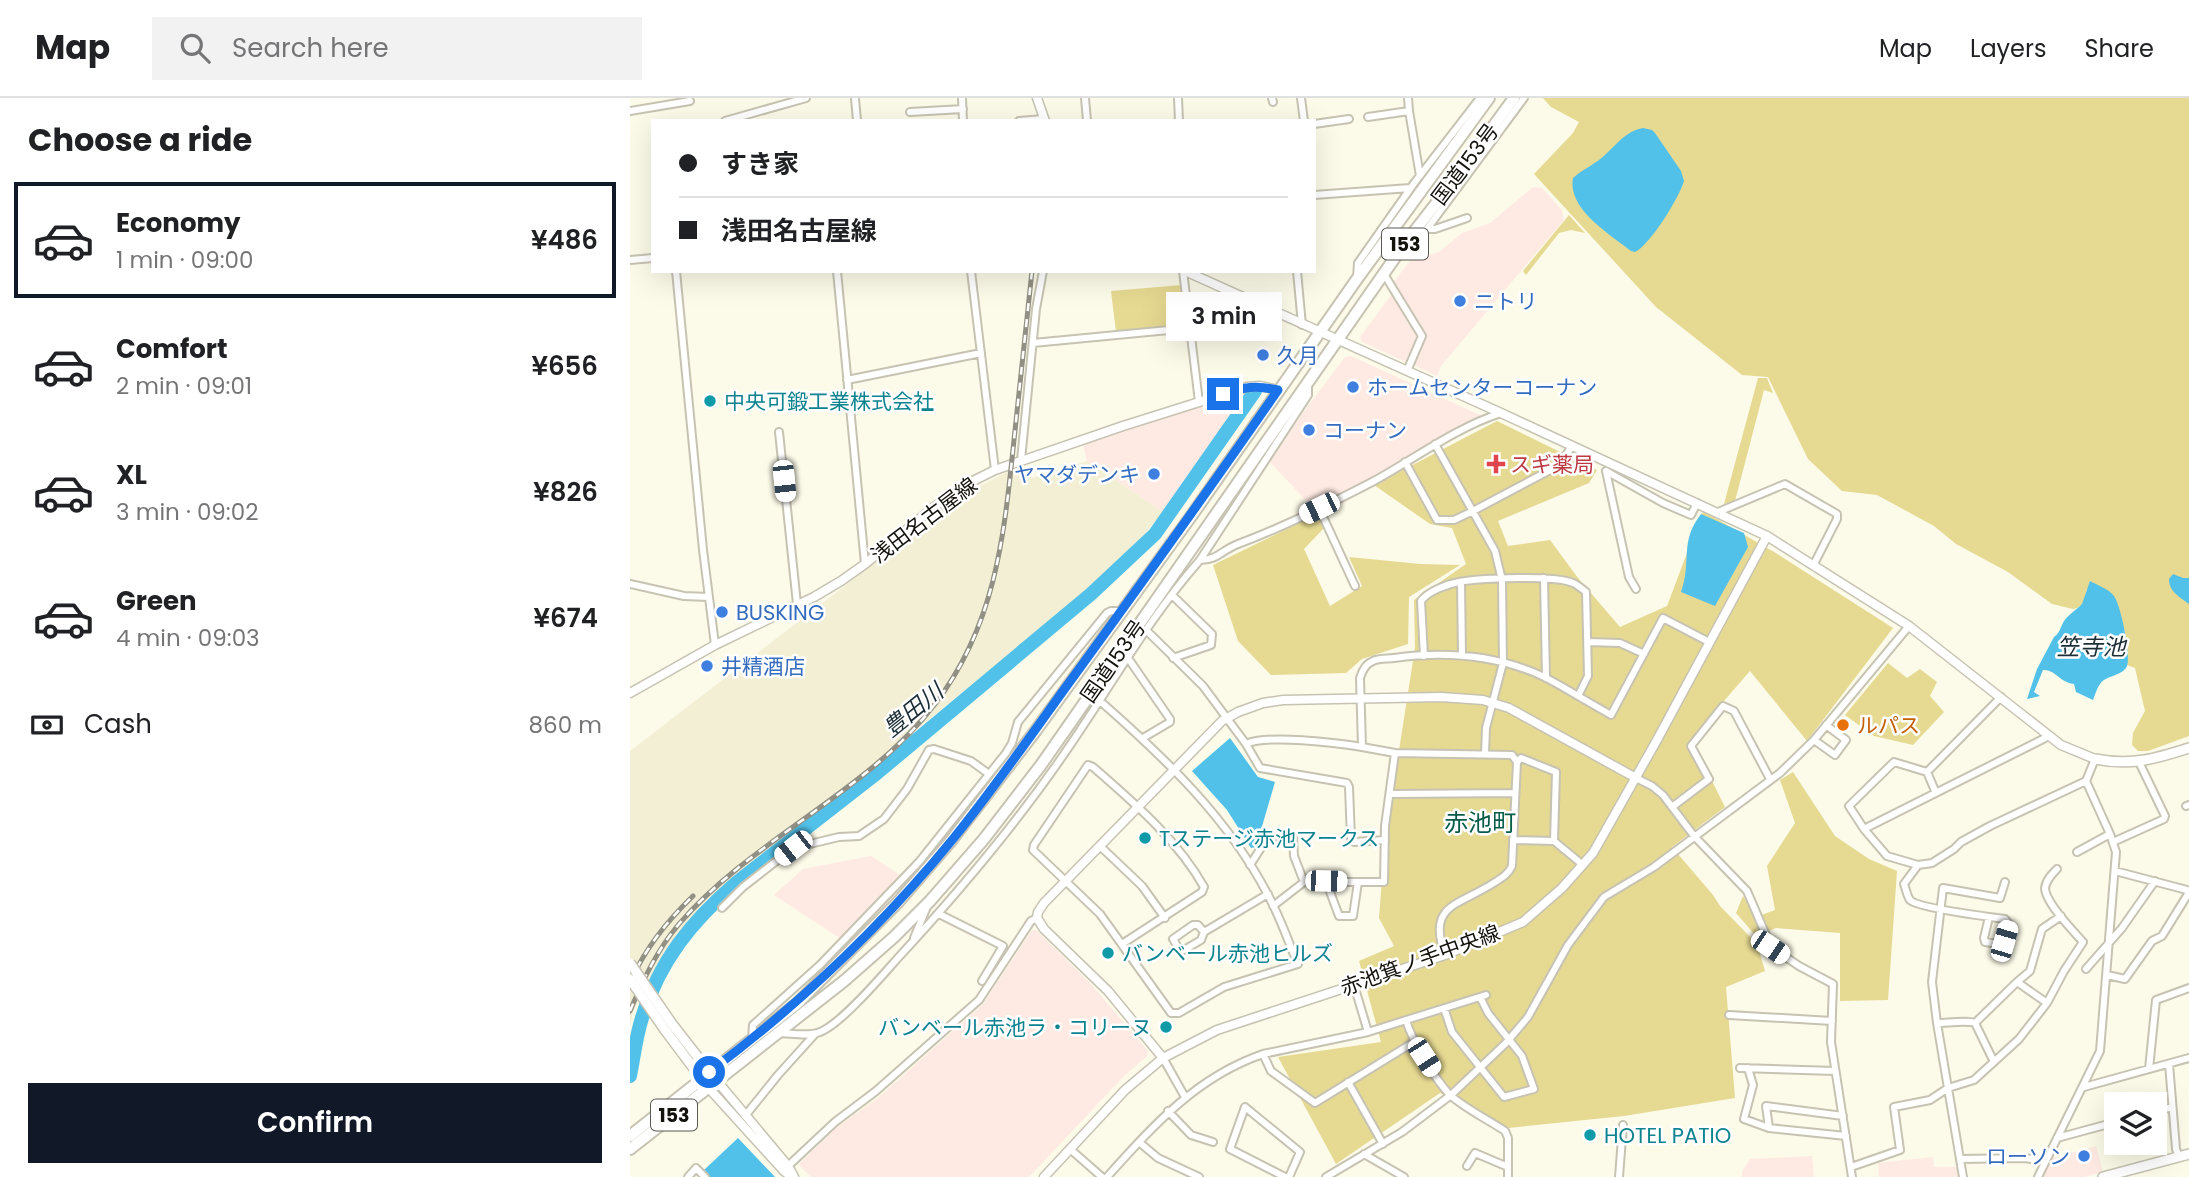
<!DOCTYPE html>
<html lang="en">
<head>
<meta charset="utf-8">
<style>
  :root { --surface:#fff; --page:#f2f2f2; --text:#202124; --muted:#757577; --line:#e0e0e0; --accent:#111827 }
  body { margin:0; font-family:Poppins,"Noto Sans JP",sans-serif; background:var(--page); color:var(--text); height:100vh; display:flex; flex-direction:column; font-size:26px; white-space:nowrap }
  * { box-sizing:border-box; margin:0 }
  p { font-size:23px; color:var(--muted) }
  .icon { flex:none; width:38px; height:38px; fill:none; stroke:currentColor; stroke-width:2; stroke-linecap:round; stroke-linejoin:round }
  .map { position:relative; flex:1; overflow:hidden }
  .details { display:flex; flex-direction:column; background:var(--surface); width:630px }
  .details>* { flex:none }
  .hud { position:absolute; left:21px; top:21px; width:665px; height:154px; border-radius:0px; box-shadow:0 7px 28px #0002; display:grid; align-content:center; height:154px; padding:0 28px; background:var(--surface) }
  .tools { position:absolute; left:1474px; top:994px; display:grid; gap:14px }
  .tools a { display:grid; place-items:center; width:63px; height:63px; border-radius:0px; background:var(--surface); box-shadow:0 7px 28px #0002; font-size:35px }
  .end { position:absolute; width:32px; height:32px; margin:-16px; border:9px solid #1a73e8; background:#fff; box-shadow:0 0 0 4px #fff }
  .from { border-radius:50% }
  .bubble { position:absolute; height:49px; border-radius:0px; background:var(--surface); box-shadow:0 7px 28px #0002; font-size:23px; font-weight:600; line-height:49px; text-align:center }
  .car { position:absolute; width:21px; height:42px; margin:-21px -10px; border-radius:9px; box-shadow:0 0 5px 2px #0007; background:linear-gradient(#fff 24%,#345 0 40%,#fff 0 76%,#345 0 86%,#fff 0) }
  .hud b { display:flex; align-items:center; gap:24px; height:66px; font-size:26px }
  .hud b+b { border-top:2px solid var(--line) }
  .hud i { width:18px; height:18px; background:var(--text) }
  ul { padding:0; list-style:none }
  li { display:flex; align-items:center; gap:21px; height:116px; margin:0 14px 10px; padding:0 14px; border:4px solid transparent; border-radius:0px }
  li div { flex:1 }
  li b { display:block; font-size:26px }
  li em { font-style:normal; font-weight:600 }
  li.active { border-color:var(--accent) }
  li>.icon { width:63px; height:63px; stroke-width:1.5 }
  h2 { padding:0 28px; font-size:32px; line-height:84px }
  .pay { display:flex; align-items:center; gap:18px; height:77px; padding:0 28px; font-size:26px }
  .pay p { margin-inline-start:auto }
  .action { display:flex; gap:14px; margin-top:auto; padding:14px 28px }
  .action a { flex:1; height:80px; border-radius:0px; background:var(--accent); color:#fff; font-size:28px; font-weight:600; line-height:80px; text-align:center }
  header { display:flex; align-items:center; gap:42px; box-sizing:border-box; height:98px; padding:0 35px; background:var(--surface); border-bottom:2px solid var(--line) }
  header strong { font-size:33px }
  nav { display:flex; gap:38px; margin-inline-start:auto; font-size:24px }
  .search { width:490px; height:63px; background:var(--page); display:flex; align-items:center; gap:18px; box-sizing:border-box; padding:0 24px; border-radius:0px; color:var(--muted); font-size:26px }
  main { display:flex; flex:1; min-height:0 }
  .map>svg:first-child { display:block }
</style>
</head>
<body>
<header>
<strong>Map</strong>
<div class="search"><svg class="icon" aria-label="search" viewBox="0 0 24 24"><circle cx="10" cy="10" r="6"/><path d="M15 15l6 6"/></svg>Search here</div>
<nav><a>Map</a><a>Layers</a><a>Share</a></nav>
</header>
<main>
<section class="details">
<h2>Choose a ride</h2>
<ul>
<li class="active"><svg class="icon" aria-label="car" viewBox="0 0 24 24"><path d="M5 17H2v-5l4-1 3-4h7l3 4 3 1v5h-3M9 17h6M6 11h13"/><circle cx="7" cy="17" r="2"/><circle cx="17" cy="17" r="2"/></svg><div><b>Economy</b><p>1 min · 09:00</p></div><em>¥486</em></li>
<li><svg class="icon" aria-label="car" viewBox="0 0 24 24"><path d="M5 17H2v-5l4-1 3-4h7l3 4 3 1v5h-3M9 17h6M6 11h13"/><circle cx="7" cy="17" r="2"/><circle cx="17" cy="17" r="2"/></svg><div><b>Comfort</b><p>2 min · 09:01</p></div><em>¥656</em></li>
<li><svg class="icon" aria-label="car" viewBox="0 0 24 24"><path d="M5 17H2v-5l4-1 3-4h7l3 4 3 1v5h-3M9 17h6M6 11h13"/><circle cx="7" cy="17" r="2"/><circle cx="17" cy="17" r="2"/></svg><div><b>XL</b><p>3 min · 09:02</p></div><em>¥826</em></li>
<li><svg class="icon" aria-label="car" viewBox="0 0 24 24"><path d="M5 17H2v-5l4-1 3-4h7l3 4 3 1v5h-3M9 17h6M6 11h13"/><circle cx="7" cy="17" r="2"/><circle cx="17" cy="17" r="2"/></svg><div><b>Green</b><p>4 min · 09:03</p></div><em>¥674</em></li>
</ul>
<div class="pay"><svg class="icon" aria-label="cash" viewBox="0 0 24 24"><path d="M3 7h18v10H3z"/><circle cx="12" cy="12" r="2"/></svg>Cash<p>860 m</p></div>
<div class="action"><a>Confirm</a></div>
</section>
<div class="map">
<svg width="1559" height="1079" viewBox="0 0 1559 1079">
  <rect width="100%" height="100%" fill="#fcfae8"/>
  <path fill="#feeae2" d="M903 89 912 90 932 112 934 122 811 268 807 278 784 267 797 238 764 184 782 160 785 162 809 154 832 135 860 125Z
    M762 196 788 239 776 264 732 244 730 239Z
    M721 258 852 318 791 351 748 378 683 410 639 363 663 328 715 259Z
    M620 292 533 414 457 363 453 346Z
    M241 758 270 777 211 841 144 797 173 771Z
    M402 832H406L460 885 518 953 517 958 494 978 399 1079H181L170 1068V1065L206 1030 249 999 353 906Z
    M1466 1048 1473 1074 1454 1079H1412L1420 1061Z
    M1182 1058 1184 1079H1112V1073L1120 1061Z
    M1303 1059 1304 1069H1328L1330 1079H1249L1248 1065Z"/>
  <path fill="#f3efd5" d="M457 363 533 414 497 457 447 501 86 794 59 823 27 866 3 914 0 927V653L220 484 319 404 391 367 402 380Z"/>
  <path fill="#e6d992" d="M913 0H1559V638L1518 653H1508L1502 647 1503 635 1515 613 1505 570 1497 567 1495 533 1457 491 1453 506 1447 510 1443 511 1422 506 1378 474 1326 446 1304 428 1247 397 1212 393 1178 361 1138 279 1112 277 1026 209 904 76 943 35 949 24 921 9Z
    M939 117 955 135 941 132 929 135 896 177 893 173Z
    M552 187 556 225 554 228 486 234 481 193Z
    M1128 280H1137L1143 295 1134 292 1105 403 1094 406Z
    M867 323 967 372 959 385 868 423 878 448 920 442 948 480 990 529 1037 508 1073 413 1144 454 1263 530 1177 643 1120 573 1093 604 1063 645 1095 709 1042 749 1083 797 1090 808 1127 846 1135 873 1096 889 1105 1000 994 1018 878 1030 810 995 706 1066 648 959 751 944 729 863 764 848 749 820 755 742 785 550 784 502 836 466 822 430 800 426 744 387Z
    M686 417 694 430 674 451 700 508 732 488 719 459 790 466 830 467 779 499 778 546 732 561 716 575 641 577 608 543 583 467Z
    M1258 565 1277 580 1290 571 1307 584 1300 598 1314 614 1283 647 1244 638 1215 617Z
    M1163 674 1205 738 1239 761 1267 773 1258 902 1210 903V835L1146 830 1126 838 1106 815 1113 798 1126 819 1145 812 1137 768 1165 725 1150 682Z"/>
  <path fill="#52c1ea" d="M1013 30 1022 32 1025 35 1051 73 1054 83C1049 100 1020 147 1005 154L1001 153C980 136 937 111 943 80 953 71 966 66 976 56 988 45 996 33 1013 30Z
    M1071 416 1114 435 1118 449 1085 508 1051 494C1062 464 1049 444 1071 416Z
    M1543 476 1553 480H1559V506C1550 499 1539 494 1539 481Z
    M1460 483C1467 487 1479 491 1484 498 1491 508 1501 557 1497 568 1493 578 1476 577 1470 586 1467 590 1465 597 1463 602L1446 594 1444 586C1429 584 1425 571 1413 572L1404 594 1410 598 1397 601 1407 571 1424 539C1430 535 1430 530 1434 523 1439 516 1446 512 1452 506Z
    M600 640 628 679 645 684 626 749 621 750 597 712 562 673Z
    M108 1040 145 1079H80L74 1072Z"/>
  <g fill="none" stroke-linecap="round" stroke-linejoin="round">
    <path stroke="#52c1ea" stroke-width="14" d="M0 978C4 958 6 938 12 920 29 863 62 823 106 785L247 675 461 496 525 436 625 293"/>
    <defs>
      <path id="street" d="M225 0 227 23
        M332 0 333 23
        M455 0 457 23
        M548 0 549 23
        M642 0 643 4
        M671 0 674 23
        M0 13 60 3
        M779 13 790 78
        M280 14 333 11
        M738 19 779 13 778 0
        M95 23 176 0
        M389 23 414 21
        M684 26 719 21
        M684 97 780 90
        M797 131H805L837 120
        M776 147 787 144 797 131 894 0
        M0 162 23 160
        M46 173 73 452 85 547
        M207 173 235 466
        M341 173 365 372
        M553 173 569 304
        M667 173 672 227
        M754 176 792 238 777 273
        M727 179 728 165 785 84 850 0
        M403 245 560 230
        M217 282 351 255
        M149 334 167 506
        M805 346 865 453 872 482 873 565 856 630 855 656
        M391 362 406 211 413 173
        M775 364 807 422H824L843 413 924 370 932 363 942 348
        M976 373 999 479 1006 491
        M976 373 1033 405 1061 417 1067 405
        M689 410 725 488
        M1088 414 1155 386 1207 416V421L1184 466
        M570 462 678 297V288
        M914 480 916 580
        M831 484 832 557
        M0 486 54 498 79 499
        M542 497 582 536 581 547 543 560
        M516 532 573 588 616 646 630 670 717 685 719 689 721 741 724 744 755 742
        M958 544 990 545 1014 556
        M498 560 540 621V624L513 640
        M948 598 981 617 1033 520 1079 544
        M470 603C535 660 598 720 638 797 650 819 658 843 668 866L594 889 549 915H541L470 816 403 752 404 747 458 667 463 669C504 705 547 741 574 789L572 794 492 846
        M1184 642 1205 657 1216 642 1196 627
        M616 646C636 636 708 645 732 649
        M765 655 732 649 730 580C732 573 735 566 743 563 749 560 758 561 764 560 808 554 853 556 895 571 914 577 931 588 948 598L958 578 956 494C952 491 948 487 943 485 926 477 849 480 829 484 818 486 798 493 791 503L794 558
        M887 664 891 660 926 674 924 743
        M1297 674 1306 695
        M1006 680 1022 688 1033 697 1064 738 1117 793 1141 849 1169 868 1203 886 1201 944 1222 1079
        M760 696 885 695
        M1556 708 1559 707
        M1042 709 1079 681 1061 648 1093 608 1104 613 1140 681
        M1234 731 1419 638
        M883 742 924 743 953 767
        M1483 744 1534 721 1535 718 1509 664
        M470 748 512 788 535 820
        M1447 754 1480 736
        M620 767 638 739 661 737 663 740 664 758 674 784
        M1288 767 1257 758 1234 731 1219 708 1264 664 1297 674 1371 599
        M696 783 709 818H723L728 784
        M643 808 674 784H754L755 728 765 655 882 657 887 664 882 768C878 777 870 781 862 786 827 808 797 807 815 857
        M92 810 113 789 163 750 209 739 229 738 254 721 277 691 299 652 304 651 341 663 359 676
        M309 816 373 848 352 883
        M1359 819 1354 840 1355 844 1369 846 1374 843 1379 826 1375 821C1360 819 1287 810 1280 802 1277 798 1276 791 1274 786L1288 767 1302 765 1324 751 1331 744 1360 728 1456 683 1465 661
        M574 834 568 827H563L543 841 549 851 554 852 571 842 574 834 638 796
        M284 840 296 811
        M1456 871 1492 830 1525 783
        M1477 877 1495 881 1522 843 1532 838 1558 796 1557 792 1485 773
        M1387 884 1400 873 1412 831 1431 818
        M1417 905 1434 873 1453 844C1443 833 1415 804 1415 790 1416 782 1422 776 1427 771
        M814 910 822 934 874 999 904 991 892 958 858 915 850 899
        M1099 917 1202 923
        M776 922C782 943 805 981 820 997 836 1011 857 1021 875 1033L878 1040V1079
        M1345 925 1364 964
        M738 934 856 897
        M148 935C161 935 178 939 190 934 211 926 251 879 267 861 326 797 383 730 432 659 478 593 517 522 570 462 588 462 592 452 608 446 654 429 700 406 744 383 786 360 825 330 871 315
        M122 941 123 927 190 867 289 764 376 655 382 645 388 624 477 515 481 513H492
        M633 956 641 973 685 1005 784 944
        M533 960 555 999
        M1539 966 1546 1051 1549 1059
        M1110 970 1205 973
        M1118 970 1123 987 1114 1021 1139 1030
        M1519 971 1526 902 1559 890
        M718 984 753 1046
        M1454 989 1559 960
        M538 1013 561 1037 583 1044
        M1524 1014 1542 1009
        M115 1018 148 977 185 936
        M1213 1018 1136 1008 1139 1030 1216 1038
        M1427 1040 1486 1024
        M509 1044 528 1060 569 1079
        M440 1051 472 1079
        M734 1056 774 1079
        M1330 1061 1396 1060 1415 1064
        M158 1068 205 1024 246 993 349 902 401 823 407 820
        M837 1068 845 1055 878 1069
        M1221 1069 1270 1052 1264 1009 1300 1002 1318 990 1344 982 1389 941 1417 905 1387 884 1345 925C1337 922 1317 925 1307 925
        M58 1079 66 1070 75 1079
        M477 1079C523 1028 566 979 633 956L738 934 724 887
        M655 1079 600 1051 615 1009 670 1054 659 1079
        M696 1079 772 1034 821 997 876 945 898 919 938 847 974 799 1024 769 1150 675 1184 642 1279 528
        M989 1079 993 1027
        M1333 1079 1307 925 1302 884 1313 790 1370 800 1375 784
        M1408 1079 1470 953 1486 754 1480 736 1456 683"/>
      <path id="secondary" d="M407 0 415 23
        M555 173 871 315 1137 438 1279 528 1431 647 1465 661
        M0 595 85 547 184 499 211 483 235 466 304 409 339 385 365 372 493 328 617 289 630 288 648 292
        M533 960 478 893 414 831 407 820 408 814 414 805 592 623 608 614 633 605 653 602 811 599 853 602 879 610 1006 680
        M87 983 158 1068 164 1079
        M76 987 154 1073 162 1079
        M414 1079 495 992 533 960 587 932 815 857 893 824 932 790 963 755 1027 642 1137 438"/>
      <path id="primary" d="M1465 661C1501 668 1525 661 1559 650
        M42 926 84 980
        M35 932 71 980
        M1473 1079 1559 1056"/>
      <path id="highway" d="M0 1038 168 905 269 803 320 744 404 635 562 417 727 181 859 0
        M0 1051 214 883 264 839 300 803 354 741 411 667 773 148 822 85 884 0"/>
    </defs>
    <use href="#street" stroke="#c6c3b2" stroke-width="10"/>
    <use href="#secondary" stroke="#c6c3b2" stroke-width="11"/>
    <use href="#primary" stroke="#c6c3b2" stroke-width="12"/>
    <use href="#highway" stroke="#c6c3b2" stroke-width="14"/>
    <use href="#street" stroke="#fff" stroke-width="6"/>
    <use href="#secondary" stroke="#fff" stroke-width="8"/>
    <use href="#primary" stroke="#fff" stroke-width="9"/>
    <use href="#highway" stroke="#fff" stroke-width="10"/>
    <defs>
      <path id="rail" d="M0 885C14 852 37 823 63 798
        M0 913C13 882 27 852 49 826 123 740 236 696 305 606 366 526 374 438 384 342 390 285 396 229 402 173"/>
    </defs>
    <use href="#rail" stroke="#929084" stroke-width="5"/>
    <use href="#rail" stroke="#fff" stroke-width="2.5" stroke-dasharray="8" stroke-linecap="butt"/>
    <defs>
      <path id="primary-bridge" d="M0 865 42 926
        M0 881 35 932"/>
    </defs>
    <use href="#primary-bridge" stroke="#c6c3b2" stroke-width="12" stroke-linecap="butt"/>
    <use href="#primary-bridge" stroke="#fff" stroke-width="9"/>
  </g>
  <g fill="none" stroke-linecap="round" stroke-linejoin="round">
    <path stroke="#1a73e8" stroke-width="9" d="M79 974C170 906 251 829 323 741 362 693 397 643 433 593 506 493 578 393 648 292 625 287 615 289 593 296"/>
  </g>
  <g fill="#3f7fe0" stroke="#fff" stroke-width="2.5">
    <circle cx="830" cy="203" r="7"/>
    <circle cx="633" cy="257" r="7"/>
    <circle cx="723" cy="289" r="7"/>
    <circle cx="679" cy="332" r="7"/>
    <circle cx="524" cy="376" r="7"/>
    <circle cx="92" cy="514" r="7"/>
    <circle cx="77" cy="568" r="7"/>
    <circle cx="1454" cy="1058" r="7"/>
  </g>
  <g fill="#0f9aa8" stroke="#fff" stroke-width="2.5">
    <circle cx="80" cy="303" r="7"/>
    <circle cx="515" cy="740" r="7"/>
    <circle cx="478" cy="855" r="7"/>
    <circle cx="536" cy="929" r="7"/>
    <circle cx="960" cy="1037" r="7"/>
  </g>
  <path fill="#e0444e" stroke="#fff" stroke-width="2.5" d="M862.5 355.5h7v7h7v7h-7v7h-7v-7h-7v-7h7z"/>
  <circle fill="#e8710a" stroke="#fff" stroke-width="2.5" cx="1213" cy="627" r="7"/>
  <g text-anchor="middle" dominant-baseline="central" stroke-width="5" stroke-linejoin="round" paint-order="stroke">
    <g fill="#fff" stroke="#5a5955" stroke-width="2">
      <rect x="752" y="130.5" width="46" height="31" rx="5"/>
      <rect x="21" y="1001.5" width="46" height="31" rx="5"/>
    </g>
    <g font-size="19" font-weight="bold" fill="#13120c">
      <text x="775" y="146">153</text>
      <text x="44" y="1017">153</text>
    </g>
    <g font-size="21" fill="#13120c" stroke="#fff">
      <text transform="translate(835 66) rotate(-53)">国道153号</text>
      <text transform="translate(294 422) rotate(-37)">浅田名古屋線</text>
      <text transform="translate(483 563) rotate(-55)">国道153号</text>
      <text transform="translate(790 862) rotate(-20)">赤池箕ノ手中央線</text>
    </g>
    <g font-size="21" fill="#366cbe" stroke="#fff" text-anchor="start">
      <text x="844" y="203">ニトリ</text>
      <text x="647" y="257">久月</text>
      <text x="737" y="289">ホームセンターコーナン</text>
      <text x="693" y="332">コーナン</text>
      <text x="510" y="376" text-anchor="end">ヤマダデンキ</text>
      <text x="106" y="514">BUSKING</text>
      <text x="91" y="568">井精酒店</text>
      <text x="1440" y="1058" text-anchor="end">ローソン</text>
    </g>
    <g font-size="21" fill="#0d838f" stroke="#fff" text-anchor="start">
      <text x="94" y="303">中央可鍛工業株式会社</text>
      <text x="529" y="740">Tステージ赤池マークス</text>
      <text x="492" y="855">バンベール赤池ヒルズ</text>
      <text x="522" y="929" text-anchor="end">バンベール赤池ラ・コリーヌ</text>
      <text x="974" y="1037">HOTEL PATIO</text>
    </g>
    <g font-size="21" fill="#be3a42" stroke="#fff" text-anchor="start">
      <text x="880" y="366">スギ薬局</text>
    </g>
    <g font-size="21" fill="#c56008" stroke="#fff" text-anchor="start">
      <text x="1227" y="627">ルパス</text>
    </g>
    <g font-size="23" font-style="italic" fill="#1b2e36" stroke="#fff">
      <text x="1461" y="549">笠寺池</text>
      <text transform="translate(283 612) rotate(-39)">豊田川</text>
    </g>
    <g font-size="24" fill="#075c49" stroke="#fff">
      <text x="850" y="724">赤池町</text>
    </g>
  </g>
</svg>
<div class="tools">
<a><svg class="icon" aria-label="layers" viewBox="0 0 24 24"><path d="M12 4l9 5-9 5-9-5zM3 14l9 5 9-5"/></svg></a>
</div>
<i class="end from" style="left:79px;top:974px"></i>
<i class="end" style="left:593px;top:296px"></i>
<div class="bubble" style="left:536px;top:194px;width:116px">3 min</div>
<i class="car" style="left:154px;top:383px;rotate:174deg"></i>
<i class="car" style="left:689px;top:410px;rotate:244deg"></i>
<i class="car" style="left:163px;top:750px;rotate:232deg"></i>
<i class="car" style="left:696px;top:783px;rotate:91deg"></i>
<i class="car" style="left:1374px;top:843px;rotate:16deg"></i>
<i class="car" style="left:1140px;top:849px;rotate:124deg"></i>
<i class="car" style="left:794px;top:959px;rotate:147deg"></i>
<div class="hud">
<b><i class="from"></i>すき家</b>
<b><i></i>浅田名古屋線</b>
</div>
</div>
</main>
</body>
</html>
